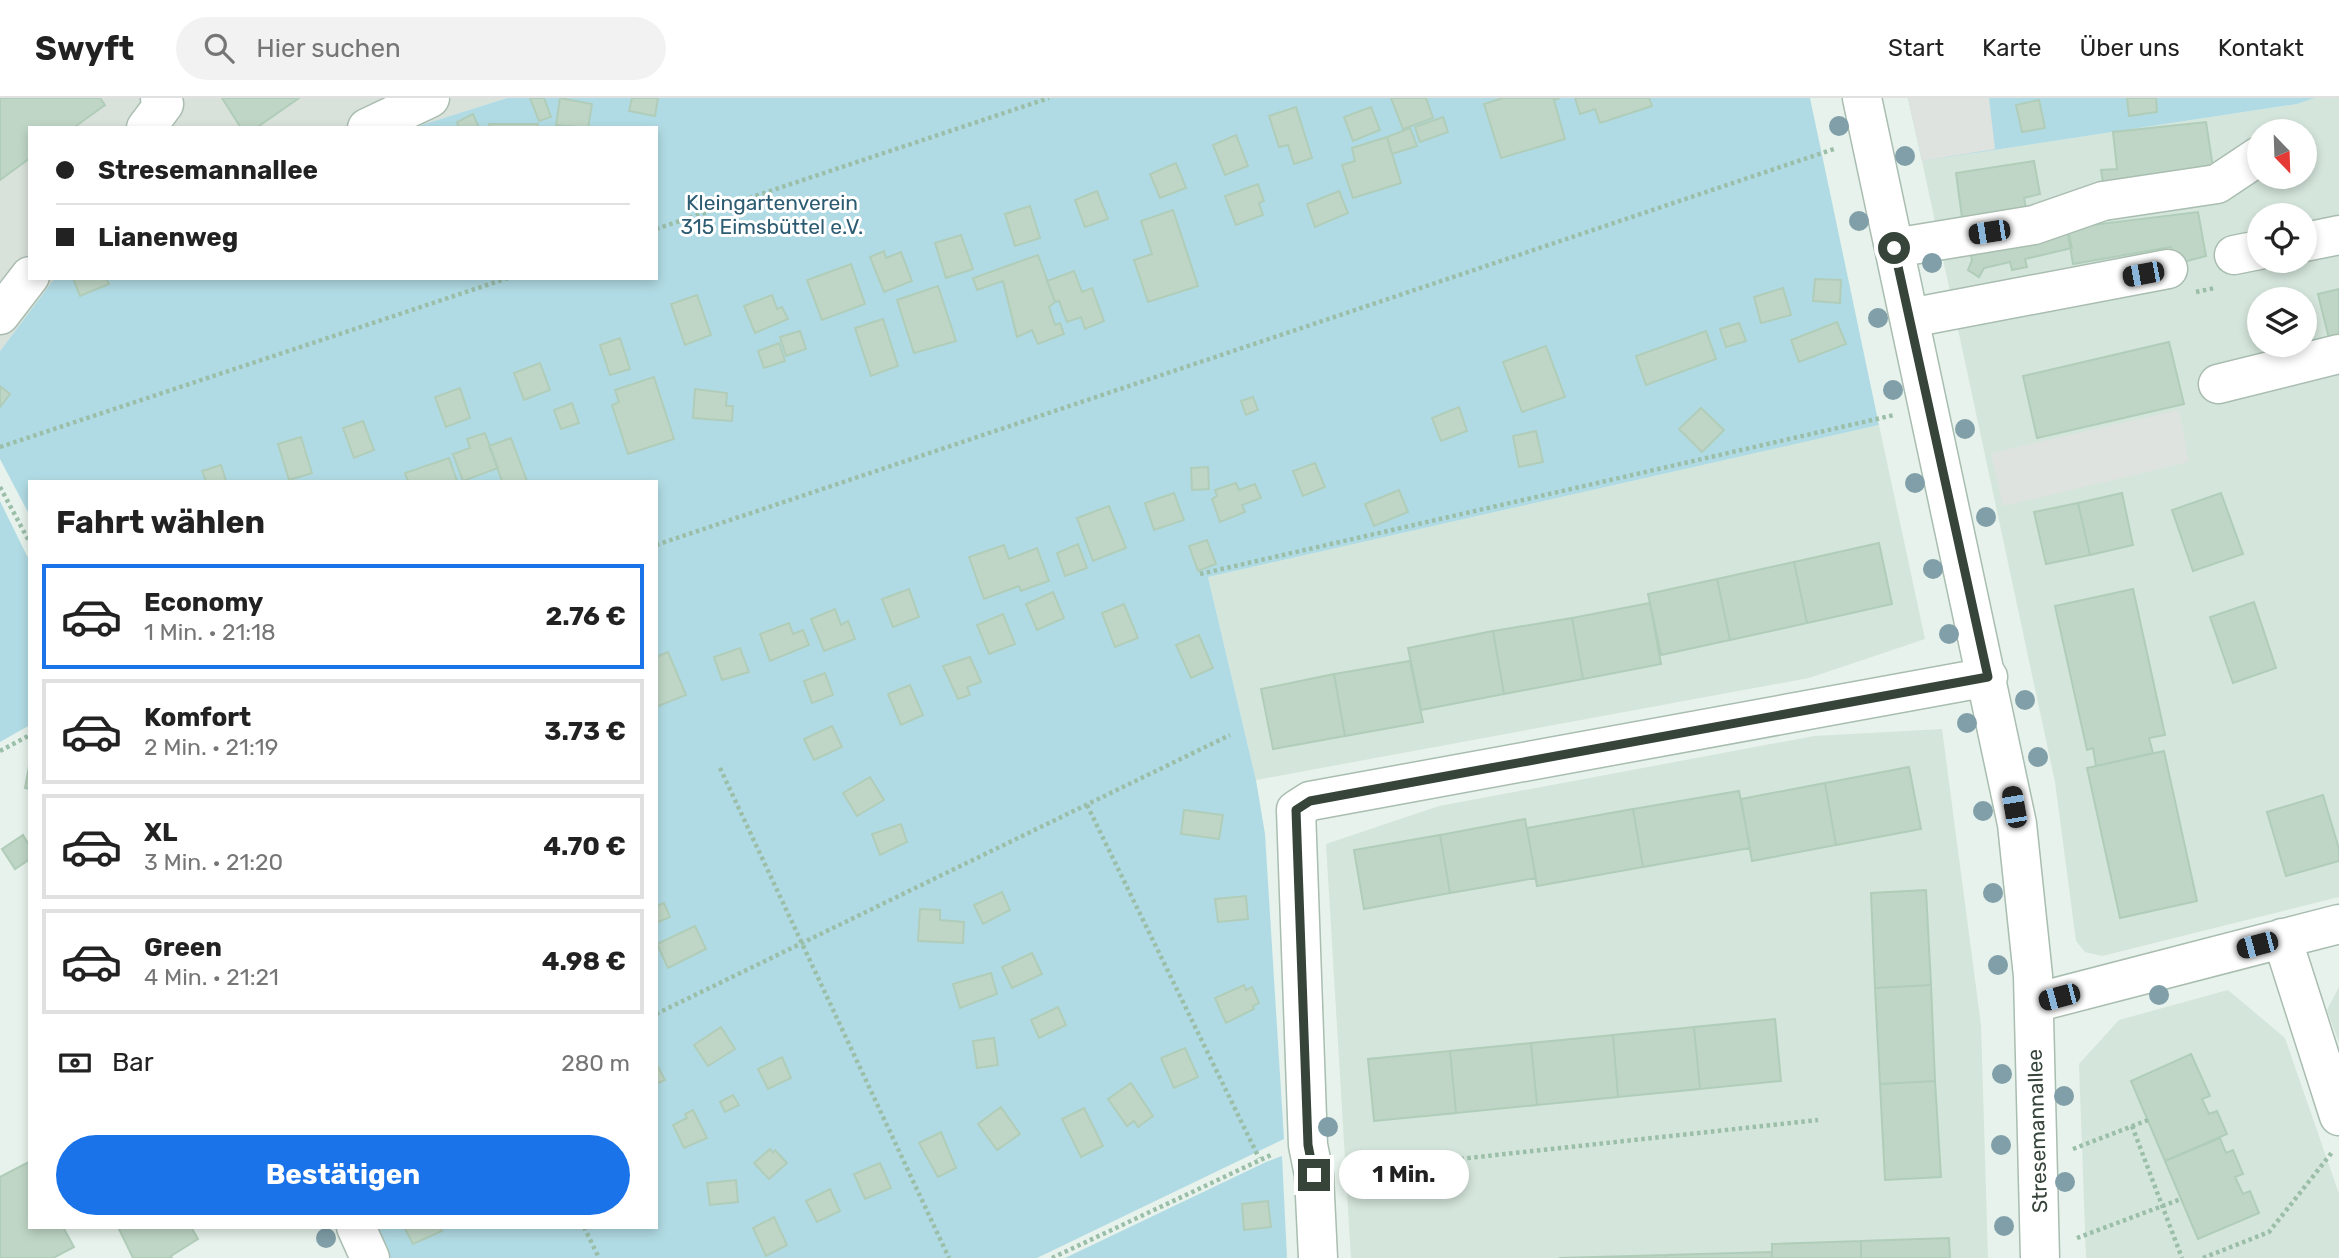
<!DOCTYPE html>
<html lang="de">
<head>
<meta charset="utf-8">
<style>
  :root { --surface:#fff; --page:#f2f2f2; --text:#222; --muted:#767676; --line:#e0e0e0; --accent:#1a73e8 }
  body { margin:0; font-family:Rubik,sans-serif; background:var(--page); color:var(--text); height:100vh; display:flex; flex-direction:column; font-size:26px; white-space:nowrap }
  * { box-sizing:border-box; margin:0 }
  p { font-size:23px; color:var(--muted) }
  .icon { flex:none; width:38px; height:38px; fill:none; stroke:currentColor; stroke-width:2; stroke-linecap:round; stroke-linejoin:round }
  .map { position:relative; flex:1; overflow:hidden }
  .details { position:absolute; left:28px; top:382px; width:630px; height:749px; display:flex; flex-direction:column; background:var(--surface); border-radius:0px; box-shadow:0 4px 10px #0003 }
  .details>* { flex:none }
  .hud { position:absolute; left:28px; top:28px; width:630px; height:154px; border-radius:0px; box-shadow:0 4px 10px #0003; display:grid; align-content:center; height:154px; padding:0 28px; background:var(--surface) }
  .needle { width:46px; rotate:157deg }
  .fabs { position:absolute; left:2247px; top:21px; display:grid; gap:14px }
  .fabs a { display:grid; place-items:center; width:70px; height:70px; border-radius:50%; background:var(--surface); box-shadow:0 4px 10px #0003; font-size:35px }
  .end { position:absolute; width:32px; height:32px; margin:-16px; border:9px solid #36443a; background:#fff; box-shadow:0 0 0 4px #fff }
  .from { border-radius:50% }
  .bubble { position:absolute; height:49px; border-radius:24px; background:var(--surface); box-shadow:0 4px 10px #0003; font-size:23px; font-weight:700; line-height:49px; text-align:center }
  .car { position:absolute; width:21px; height:42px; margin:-21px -10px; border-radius:9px; box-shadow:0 0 5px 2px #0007; background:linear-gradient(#222 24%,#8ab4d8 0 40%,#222 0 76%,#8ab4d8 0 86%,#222 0) }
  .hud b { display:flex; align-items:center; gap:24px; height:66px; font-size:26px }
  .hud b+b { border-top:2px solid var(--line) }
  .hud i { width:18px; height:18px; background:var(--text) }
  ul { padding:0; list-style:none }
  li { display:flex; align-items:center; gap:21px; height:105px; margin:0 14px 10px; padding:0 14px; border:4px solid var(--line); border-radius:0px }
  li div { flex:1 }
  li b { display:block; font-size:26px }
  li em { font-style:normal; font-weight:700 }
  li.active { border-color:var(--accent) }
  li>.icon { width:63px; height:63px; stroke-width:1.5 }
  h2 { padding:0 28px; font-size:32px; line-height:84px }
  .pay { display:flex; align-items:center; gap:18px; height:77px; padding:0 28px; font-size:26px }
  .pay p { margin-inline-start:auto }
  .action { display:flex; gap:14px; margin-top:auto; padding:14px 28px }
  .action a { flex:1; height:80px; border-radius:42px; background:var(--accent); color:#fff; font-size:28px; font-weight:700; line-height:80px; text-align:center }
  header { display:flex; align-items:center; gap:42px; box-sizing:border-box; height:98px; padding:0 35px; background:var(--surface); border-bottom:2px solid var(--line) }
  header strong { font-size:33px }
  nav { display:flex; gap:38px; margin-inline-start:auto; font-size:24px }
  .search { width:490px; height:63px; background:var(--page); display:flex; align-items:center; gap:18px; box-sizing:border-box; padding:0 24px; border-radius:38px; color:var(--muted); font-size:26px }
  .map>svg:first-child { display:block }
</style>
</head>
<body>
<header>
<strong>Swyft</strong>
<div class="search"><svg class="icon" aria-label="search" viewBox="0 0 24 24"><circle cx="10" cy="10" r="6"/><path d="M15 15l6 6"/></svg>Hier suchen</div>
<nav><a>Start</a><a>Karte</a><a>Über uns</a><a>Kontakt</a></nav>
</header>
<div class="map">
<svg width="2339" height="1160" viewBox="0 0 2339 1160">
  <rect width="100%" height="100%" fill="#e6f2eb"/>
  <path fill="#d4e5db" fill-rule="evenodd" d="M2315 0H2339V799L2102 858 2085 854 2076 843 2055 684 1922 63 2297 6ZM2259 33H2305V79H2259ZM2259 117H2305V163H2259ZM2259 201H2305V247H2259Z
    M1879 327 1925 541 1809 580 1256 682 1208 479Z
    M1942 631 1981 927 1988 1160H1351L1326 746 1439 708 1814 638Z
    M2339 889V945L2327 912Z
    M2228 892 2285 940 2339 1096V1160H2086L2079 966 2119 922Z"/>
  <path fill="#d8e1da" d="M0 0H507L412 30H30V180H55L0 253Z"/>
  <path fill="#b1dbe4" d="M507 0H1810L1879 327 1208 479 1256 682 1265 736 1284 1041 1037 1160H387L373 1129H656V383H30V418L0 361V253L55 180H656V30H412Z
    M1908 0H2315L2297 6 1922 63Z
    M0 403 30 464V627L0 644Z
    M1282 1058 1287 1160H1065L1266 1064Z"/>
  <path fill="#dee3df" d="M1908 0H1989L1995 51 1922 63Z
    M2179 312 2189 364 2003 408 1991 355Z"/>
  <path fill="#bfd6c6" stroke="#b0cdb9" stroke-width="2" d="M0 0H100L105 7 73 30H30V60L0 82Z
    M222 0H299L256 30H241Z
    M530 0H544L551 19 539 23Z
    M560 0 592 6 588 30 556 27Z
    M632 0H658L655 18 629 13Z
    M1391 0H1426L1433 20 1403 31Z
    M1503 0H1560L1554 2 1565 41 1501 60 1484 6Z
    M1575 0H1649L1652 8 1600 25 1595 11 1580 16Z
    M2127 0H2156L2157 14 2129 18Z
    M2039 2 2045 30 2022 34 2016 7Z
    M1296 9 1312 60 1294 66 1288 47 1279 49 1269 18Z
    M1371 9 1380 32 1353 43 1344 19Z
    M473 16 479 30H459L457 24Z
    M1443 19 1448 34 1420 44 1415 29Z
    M2206 24 2214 76 2104 90 2101 72 2117 71 2113 34Z
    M489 26H538V30H490Z
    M1410 30 1417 48 1392 56 1387 39Z
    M1236 37 1248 68 1225 77 1213 47Z
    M1387 39 1401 85 1353 100 1342 67 1355 63 1352 50Z
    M2034 63 2040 96 2024 100 2027 117 1963 127 1956 75Z
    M1176 65 1186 90 1160 100 1150 76Z
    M1258 86 1264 103 1259 105 1263 117 1236 127 1225 98Z
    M1097 93 1108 121 1085 129 1075 102Z
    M1339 93 1348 115 1315 129 1307 106Z
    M1030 108 1040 140 1015 148 1005 116Z
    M1173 112 1198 188 1148 204 1134 162 1152 156 1141 123Z
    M2198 114 2206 158 2176 166 2171 149 2073 166 2067 130Z
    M2067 130 2072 150 2025 161 2027 169 2012 172 2010 164 1984 170 1979 179 1968 172 1972 162 1968 146Z
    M961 137 973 171 946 180 935 145Z
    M884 153 886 160 901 154 912 183 884 194 870 159Z
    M1038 157 1055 204 1049 209 1055 227 1060 225 1064 236 1038 246 1032 232 1017 239 1003 183 977 192 973 180Z
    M851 166 865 206 822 222 807 182Z
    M1074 173 1082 194 1092 190 1104 223 1085 231 1081 219 1067 224 1059 203 1055 204 1047 183Z
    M73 180H106L109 186 80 198Z
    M1815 181 1841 182 1840 205 1813 203Z
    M938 188 956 243 914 255 897 202Z
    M1783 190 1791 217 1761 225 1754 199Z
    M2339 191V251L2332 253 2318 196Z
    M697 197 711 237 685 247 671 206Z
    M772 197 777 211 782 209 788 221 755 235 744 208Z
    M883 221 898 268 871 278 855 230Z
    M1837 224 1846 246 1799 264 1791 242Z
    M1739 225 1746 243 1726 249 1720 231Z
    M800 233 806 251 786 258 780 239Z
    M1706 233 1716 261 1646 287 1636 258Z
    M620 240 630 271 610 277 600 247Z
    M2169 244 2184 306 2037 340 2023 278Z
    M779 245 785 263 764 270 758 253Z
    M1546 248 1565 299 1522 314 1503 264Z
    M540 265 550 292 524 302 514 275Z
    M654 279 674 341 628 356 612 307 619 304 615 292Z
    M0 288 10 296 0 309Z
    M460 290 470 320 446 329 435 299Z
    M695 291 727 295 726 308H733L732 323 693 320Z
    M1253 299 1258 312 1246 317 1241 303Z
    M572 305 579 325 561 331 554 312Z
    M1459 309 1467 333 1441 343 1432 320Z
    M1701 310 1724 332 1702 354 1679 331Z
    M363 323 374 352 354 360 343 330Z
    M1536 333 1543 364 1519 369 1513 338Z
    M485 335 498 370 463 383 453 356 470 350 467 341Z
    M301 339 312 375 289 382 278 346Z
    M511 340 527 383H502L489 348Z
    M449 360 457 383H408L405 375Z
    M1315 365 1325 389 1303 398 1293 373Z
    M221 367 226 383H206L202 373Z
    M1208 369 1209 391 1192 392 1191 370Z
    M1236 385 1239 392 1255 386 1261 400 1242 407 1245 414 1220 424 1212 401 1217 398 1215 392Z
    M1399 392 1408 414 1374 428 1365 406Z
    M1174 395 1184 422 1154 432 1145 405Z
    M2122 395 2133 447 2090 457 2078 405Z
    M2221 395 2243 456 2193 473 2172 412Z
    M2078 405 2090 457 2046 466 2034 414Z
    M1109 408 1126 450 1093 463 1077 420Z
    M1207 442 1216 466 1198 473 1189 448Z
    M1879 445 1892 506 1807 525 1794 464Z
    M1078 446 1087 470 1065 478 1057 455Z
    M1004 447 1009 461 1037 450 1049 483 1021 493 1019 488 984 501 969 459Z
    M1794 464 1807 525 1730 542 1717 481Z
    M1717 481 1730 542 1661 557 1648 496Z
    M909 491 919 519 893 529 882 501Z
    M2133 491 2165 637 2149 640 2153 655 2096 668 2093 650 2087 652 2055 508Z
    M1053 494 1064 520 1037 532 1026 506Z
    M2254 504 2276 570 2233 585 2210 519Z
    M1650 505 1661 566 1583 581 1572 520Z
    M1124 506 1138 540 1115 549 1102 515Z
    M835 511 841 527 848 523 855 541 824 553 811 521Z
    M1003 516 1015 546 989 556 977 527Z
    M1572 520 1583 581 1504 596 1493 533Z
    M789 525 793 536 803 532 809 547 770 563 760 536Z
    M1493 533 1504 596 1421 612 1408 550Z
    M1199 537 1213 570 1191 580 1176 547Z
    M740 550 749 574 722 582 714 559Z
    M668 554 686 597 656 609V559Z
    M970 559 981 584 967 589 970 597 958 601 943 568Z
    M1410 563 1423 624 1345 638 1334 576Z
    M825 575 833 597 812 605 804 583Z
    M1334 576 1345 638 1273 651 1261 591Z
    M910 587 923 617 901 627 888 596Z
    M832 628 842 649 814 662 804 641Z
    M2164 653 2197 803 2120 820 2087 670Z
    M29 668H30V691L25 690Z
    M1909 669 1921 731 1836 747 1825 685Z
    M870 679 884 702 857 718 843 695Z
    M1825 685 1836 747 1752 763 1741 701Z
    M1739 693 1750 750 1643 769 1633 711Z
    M2323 697 2339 751V763L2286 778 2267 714Z
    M1633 711 1643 769 1537 788 1527 730Z
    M1184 712 1223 717 1219 741 1181 736Z
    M1525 721 1536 780 1450 795 1440 737Z
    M901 726 907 744 880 757 872 736Z
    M23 737 30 749V761L15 771 2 751Z
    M1440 737 1450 795 1364 811 1354 752Z
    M1926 792 1931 887 1875 890 1871 795Z
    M1002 794 1010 812 983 826 974 807Z
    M1246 798 1248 821 1218 824 1215 801Z
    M664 805 670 819 656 825V808Z
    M920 811 940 812V822L964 824 963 845 918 843Z
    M695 828 706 851 668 870 657 846Z
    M1032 855 1042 876 1012 890 1002 869Z
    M991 875 997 896 960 910 953 886Z
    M1244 887 1246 892 1252 889 1259 905 1253 908 1254 911 1226 925 1215 900Z
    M1931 887 1935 983 1880 986 1875 890Z
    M1058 909 1066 927 1039 940 1031 922Z
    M1775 921 1781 983 1700 991 1694 929Z
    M721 929 735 951 708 968 694 947Z
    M1694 929 1700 991 1618 999 1613 937Z
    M1613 937 1618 999 1537 1007 1531 945Z
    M994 940 998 967 977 970 973 943Z
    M1531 945 1537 1007 1456 1015 1450 953Z
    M1185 950 1198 979 1174 990 1161 960Z
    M1450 953 1456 1015 1374 1023 1368 961Z
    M2191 956 2210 998 2202 1001 2209 1016 2217 1013 2227 1036 2165 1063 2131 983Z
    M782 959 791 980 768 991 758 971Z
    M656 965 665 982 656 986Z
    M1935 983 1941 1079 1885 1082 1880 986Z
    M1131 985 1153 1018 1138 1029 1134 1023 1127 1028 1108 1001Z
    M733 997 739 1007 725 1014 720 1004Z
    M1001 1009 1020 1036 997 1052 978 1026Z
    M1084 1010 1103 1048 1081 1059 1062 1021Z
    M693 1012 707 1040 684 1050 673 1027 687 1020 685 1016Z
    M941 1034 956 1070 938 1079 919 1045Z
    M2220 1040 2226 1055 2233 1052 2243 1076 2235 1079 2243 1096 2250 1093 2259 1115 2198 1141 2165 1063Z
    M770 1051 773 1055 775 1052 787 1065 769 1081 754 1065Z
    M29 1064 30 1129H63L74 1149 53 1160H0V1079Z
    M880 1065 891 1090 865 1101 854 1076Z
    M736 1082 738 1104 710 1107 707 1085Z
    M830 1091 840 1113 817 1124 806 1103Z
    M1268 1103 1271 1129 1244 1132 1242 1106Z
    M774 1119 787 1147 766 1158 753 1130Z
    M118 1129H191L198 1141 171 1158 172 1160H133Z
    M404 1129H440L442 1133 413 1146Z
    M1949 1140 1950 1160H1861V1143Z
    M1861 1143V1160H1772V1146Z
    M1772 1154V1160H1666V1157Z
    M1666 1157V1160H1559Z"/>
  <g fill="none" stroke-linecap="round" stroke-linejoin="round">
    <defs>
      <path id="minor" d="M1862 0 2017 726 2033 878 2040 1160
        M146 30 164 6 160 0
        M367 30 430 0
        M2305 144 2339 137
        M1894 150 2034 127 2103 103 2217 86 2259 58
        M2234 157 2259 152
        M0 217 30 178
        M1910 220 2168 171
        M2218 286 2339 256
        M2282 840 2339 1018
        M2034 905 2339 826
        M356 1129 370 1160
        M1318 1160 1314 1077 1308 1047 1296 712 1310 703 1988 579"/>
    </defs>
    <use href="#minor" stroke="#a9bdb0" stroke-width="41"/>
    <path stroke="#9bbea8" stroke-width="4.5" stroke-dasharray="3.5 3.5" stroke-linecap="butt" d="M656 131 1049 0
      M2196 194 2215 190
      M0 349 508 180
      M0 389 30 445
      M656 447 1837 50
      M1200 476 1894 317
      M0 653 30 637
      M720 670 949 1160
      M1087 707 1259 1060
      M656 916 1230 637
      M2132 1028 2182 1160
      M2073 1051 2148 1022
      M1349 1073 1818 1022
      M584 1129 599 1160
      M2077 1140 2181 1101
      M1052 1160 1273 1056
      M2203 1160 2269 1134 2333 1053"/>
    <use href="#minor" stroke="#fff" stroke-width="38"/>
  </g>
  <g fill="#809fa8">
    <circle cx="1839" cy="28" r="10"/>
    <circle cx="1905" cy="58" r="10"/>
    <circle cx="1859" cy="123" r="10"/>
    <circle cx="1932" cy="165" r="10"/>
    <circle cx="1878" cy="220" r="10"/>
    <circle cx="1893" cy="292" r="10"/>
    <circle cx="1965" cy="331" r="10"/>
    <circle cx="1915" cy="385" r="10"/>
    <circle cx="1986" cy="419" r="10"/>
    <circle cx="1933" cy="471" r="10"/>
    <circle cx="1949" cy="536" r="10"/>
    <circle cx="2025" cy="602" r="10"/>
    <circle cx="1967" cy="625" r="10"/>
    <circle cx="2038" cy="659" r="10"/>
    <circle cx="1983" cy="713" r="10"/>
    <circle cx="1993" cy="795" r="10"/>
    <circle cx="1998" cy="867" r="10"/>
    <circle cx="2159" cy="897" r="10"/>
    <circle cx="2002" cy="976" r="10"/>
    <circle cx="2064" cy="998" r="10"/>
    <circle cx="1328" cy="1029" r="10"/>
    <circle cx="2001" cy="1047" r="10"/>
    <circle cx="2065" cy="1084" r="10"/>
    <circle cx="2004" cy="1128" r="10"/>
    <circle cx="326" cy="1140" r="10"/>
  </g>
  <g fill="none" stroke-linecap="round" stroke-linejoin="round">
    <path stroke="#36443a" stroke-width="9" d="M1314 1077 1308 1047 1296 712 1310 703 1337 698 1988 579 1894 150"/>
  </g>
  <g text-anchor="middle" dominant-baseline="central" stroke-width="6" stroke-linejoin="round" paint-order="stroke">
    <g font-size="21" fill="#2c5b72" stroke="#fff">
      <text x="772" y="104">Kleingartenverein<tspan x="772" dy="24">315 Eimsbüttel e.V.</tspan></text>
    </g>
    <g font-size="21" fill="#36443a" stroke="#fff">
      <text transform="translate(2037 1033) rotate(-92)">Stresemannallee</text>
    </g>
  </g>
</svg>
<div class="fabs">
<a><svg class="needle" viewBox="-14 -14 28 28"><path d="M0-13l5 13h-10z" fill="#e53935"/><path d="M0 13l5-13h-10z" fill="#767676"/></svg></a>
<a><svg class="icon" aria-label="locate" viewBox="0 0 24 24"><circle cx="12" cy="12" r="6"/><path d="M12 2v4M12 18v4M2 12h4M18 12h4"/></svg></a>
<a><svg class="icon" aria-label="layers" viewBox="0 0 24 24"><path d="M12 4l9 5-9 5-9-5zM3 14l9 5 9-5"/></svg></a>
</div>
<i class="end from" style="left:1894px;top:150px"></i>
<i class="end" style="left:1314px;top:1077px"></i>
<div class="bubble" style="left:1339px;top:1052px;width:130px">1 Min.</div>
<i class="car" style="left:1989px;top:134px;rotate:261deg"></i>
<i class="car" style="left:2143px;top:176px;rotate:259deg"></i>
<i class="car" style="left:2014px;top:709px;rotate:350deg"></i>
<i class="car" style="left:2257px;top:847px;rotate:255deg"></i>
<i class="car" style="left:2059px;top:899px;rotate:255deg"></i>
<div class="hud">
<b><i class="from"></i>Stresemannallee</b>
<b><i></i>Lianenweg</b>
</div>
<section class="details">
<h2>Fahrt wählen</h2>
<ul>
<li class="active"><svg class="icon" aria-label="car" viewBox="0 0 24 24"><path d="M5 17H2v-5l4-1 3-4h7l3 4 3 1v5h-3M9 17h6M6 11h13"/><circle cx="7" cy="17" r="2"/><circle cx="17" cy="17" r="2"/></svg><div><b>Economy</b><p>1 Min. · 21:18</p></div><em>2.76 €</em></li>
<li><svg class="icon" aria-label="car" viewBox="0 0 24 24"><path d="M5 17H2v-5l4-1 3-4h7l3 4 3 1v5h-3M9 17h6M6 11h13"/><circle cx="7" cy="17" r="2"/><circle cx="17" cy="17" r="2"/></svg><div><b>Komfort</b><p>2 Min. · 21:19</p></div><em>3.73 €</em></li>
<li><svg class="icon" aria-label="car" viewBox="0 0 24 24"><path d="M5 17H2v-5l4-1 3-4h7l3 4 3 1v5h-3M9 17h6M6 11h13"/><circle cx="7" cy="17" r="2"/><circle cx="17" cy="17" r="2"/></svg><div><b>XL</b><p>3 Min. · 21:20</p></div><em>4.70 €</em></li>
<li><svg class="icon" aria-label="car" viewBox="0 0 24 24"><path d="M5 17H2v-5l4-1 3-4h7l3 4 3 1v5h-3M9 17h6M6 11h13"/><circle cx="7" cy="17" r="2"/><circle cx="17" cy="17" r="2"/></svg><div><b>Green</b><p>4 Min. · 21:21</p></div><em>4.98 €</em></li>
</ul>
<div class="pay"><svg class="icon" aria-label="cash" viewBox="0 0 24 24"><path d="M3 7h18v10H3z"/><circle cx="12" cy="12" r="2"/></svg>Bar<p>280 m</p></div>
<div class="action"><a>Bestätigen</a></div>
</section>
</div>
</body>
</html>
